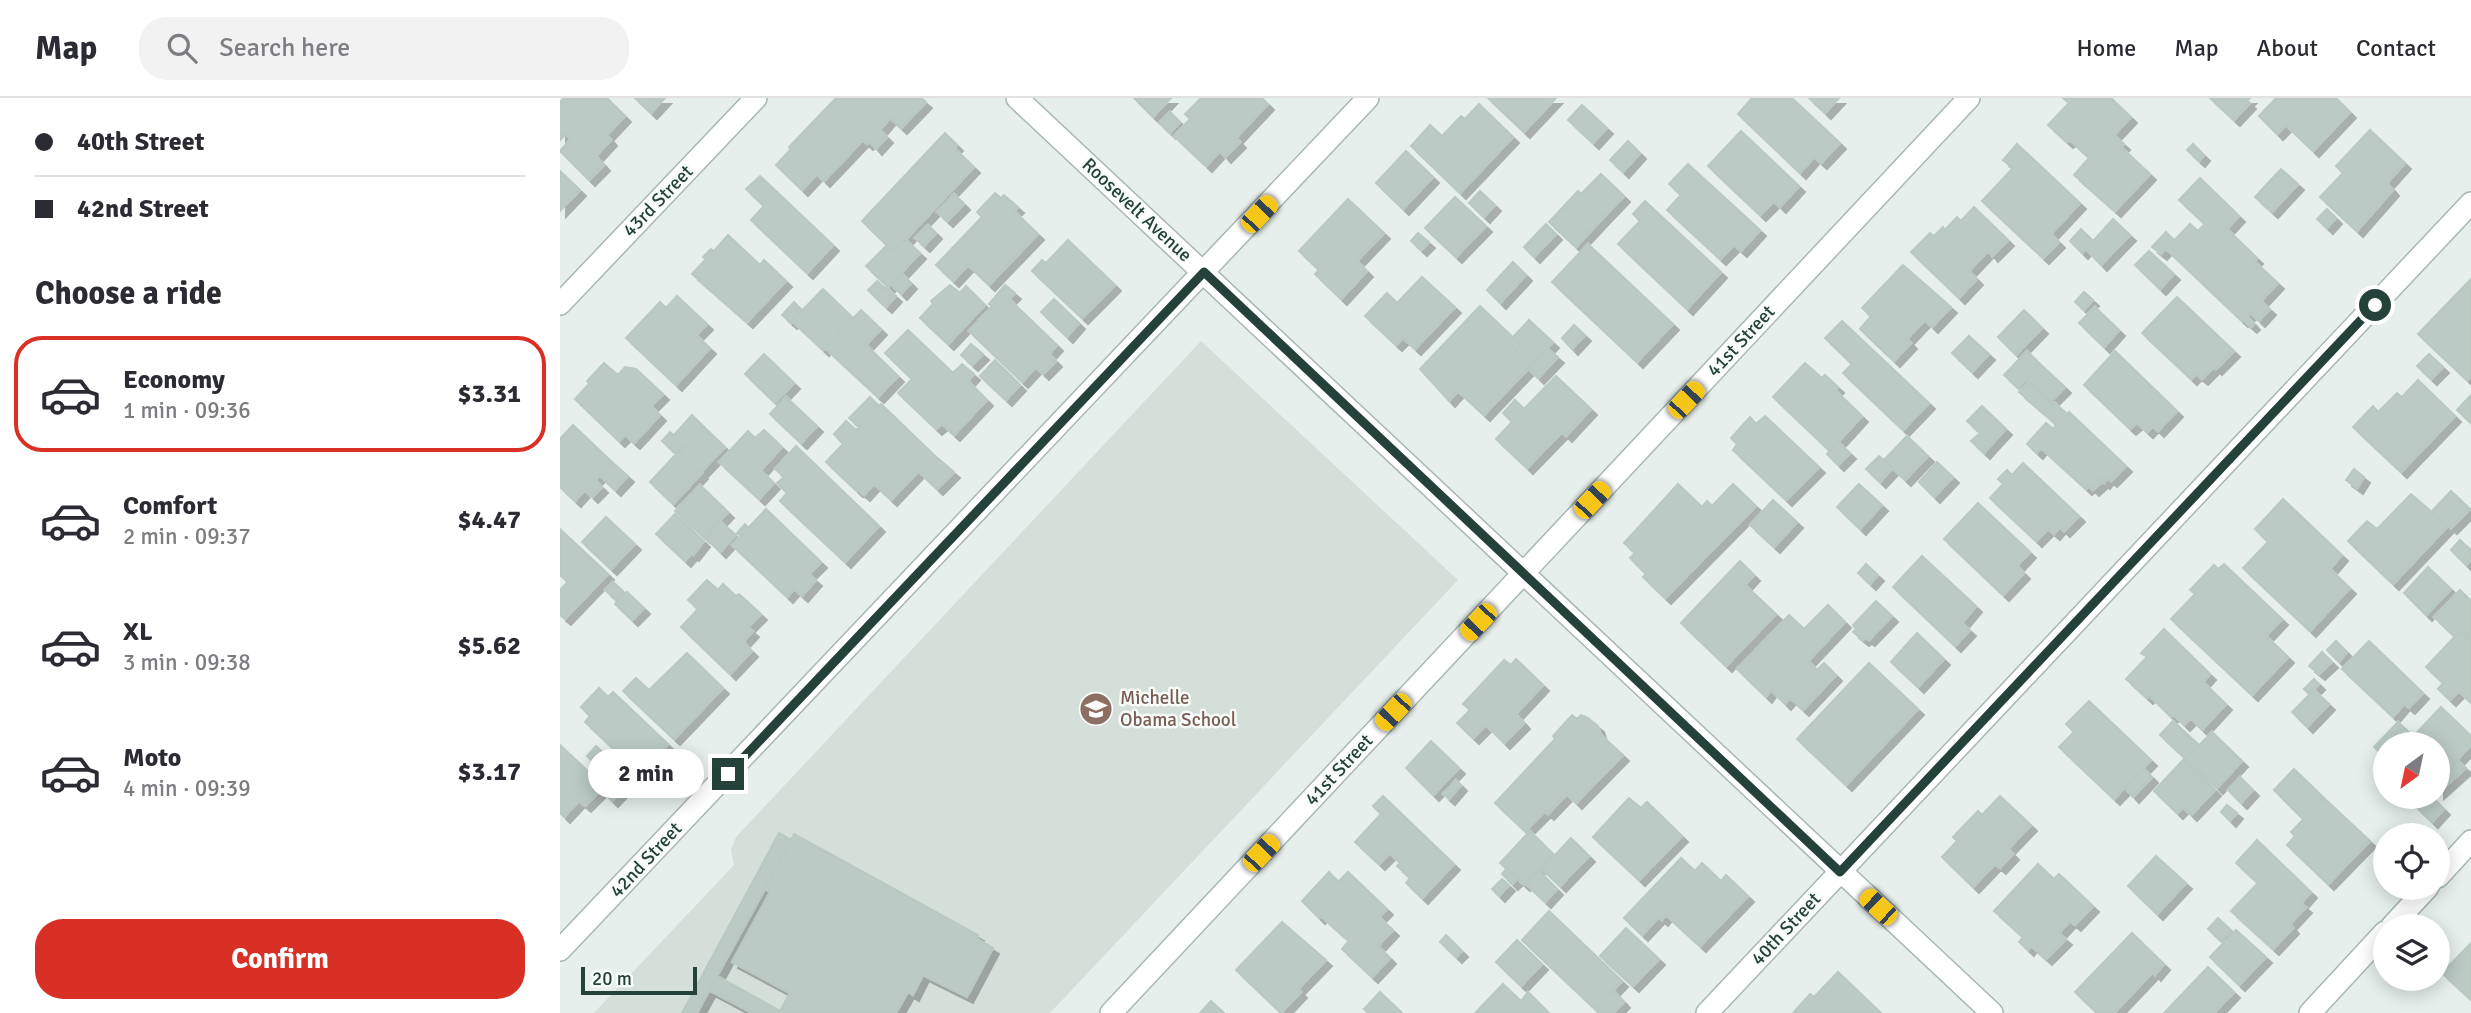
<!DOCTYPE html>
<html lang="en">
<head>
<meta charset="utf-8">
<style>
  :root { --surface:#fff; --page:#f2f2f3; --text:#2b2b33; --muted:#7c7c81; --line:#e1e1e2; --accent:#d93025 }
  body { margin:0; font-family:Signika,sans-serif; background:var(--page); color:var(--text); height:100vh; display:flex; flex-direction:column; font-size:26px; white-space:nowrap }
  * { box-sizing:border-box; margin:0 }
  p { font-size:23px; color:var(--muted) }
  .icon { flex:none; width:38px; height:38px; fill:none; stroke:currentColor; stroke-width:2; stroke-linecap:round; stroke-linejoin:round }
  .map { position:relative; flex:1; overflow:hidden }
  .details { display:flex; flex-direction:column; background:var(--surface); width:560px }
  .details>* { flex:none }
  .banner { display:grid; align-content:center; height:154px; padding:0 35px; background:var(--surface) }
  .needle { width:46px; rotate:213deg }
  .buttons { position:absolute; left:1813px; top:634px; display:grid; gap:14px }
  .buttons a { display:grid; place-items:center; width:77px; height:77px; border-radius:50%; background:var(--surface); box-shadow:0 4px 18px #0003; font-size:35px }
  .scale { position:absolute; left:21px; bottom:18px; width:116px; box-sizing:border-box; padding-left:7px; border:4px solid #24423a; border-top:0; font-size:19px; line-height:24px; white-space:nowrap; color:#24423a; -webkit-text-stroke:5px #f7fbf9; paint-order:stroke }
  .end { position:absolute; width:32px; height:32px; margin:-16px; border:9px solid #24423a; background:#fff; box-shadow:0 0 0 4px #fff }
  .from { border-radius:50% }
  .bubble { position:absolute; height:49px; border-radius:24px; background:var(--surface); box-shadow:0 4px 18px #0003; font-size:23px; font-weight:700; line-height:49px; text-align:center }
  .car { position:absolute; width:21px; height:42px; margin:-21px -10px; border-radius:9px; box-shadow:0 0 5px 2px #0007; background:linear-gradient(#f5c518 24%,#345 0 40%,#f5c518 0 76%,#345 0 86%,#f5c518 0) }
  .banner b { display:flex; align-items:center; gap:24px; height:66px; font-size:26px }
  .banner b+b { border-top:2px solid var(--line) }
  .banner i { width:18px; height:18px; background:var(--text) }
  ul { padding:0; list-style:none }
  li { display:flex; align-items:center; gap:21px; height:116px; margin:0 14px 10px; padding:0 21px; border:4px solid transparent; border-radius:28px }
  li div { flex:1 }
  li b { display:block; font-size:26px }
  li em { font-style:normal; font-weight:700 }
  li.on { border-color:var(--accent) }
  li>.icon { width:63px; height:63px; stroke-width:1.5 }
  h2 { padding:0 35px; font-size:32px; line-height:84px }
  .cta { display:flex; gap:14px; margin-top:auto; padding:14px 35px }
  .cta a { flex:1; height:80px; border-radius:28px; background:var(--accent); color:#fff; font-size:28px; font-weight:700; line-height:80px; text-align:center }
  header { display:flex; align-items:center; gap:42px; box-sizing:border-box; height:98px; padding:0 35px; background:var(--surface); border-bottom:2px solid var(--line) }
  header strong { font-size:33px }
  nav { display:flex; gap:38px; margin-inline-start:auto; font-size:24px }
  .search { width:490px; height:63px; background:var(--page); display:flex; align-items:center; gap:18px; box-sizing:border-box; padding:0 24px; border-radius:28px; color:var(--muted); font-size:26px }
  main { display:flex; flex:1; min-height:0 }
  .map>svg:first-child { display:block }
</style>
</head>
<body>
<header>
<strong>Map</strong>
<div class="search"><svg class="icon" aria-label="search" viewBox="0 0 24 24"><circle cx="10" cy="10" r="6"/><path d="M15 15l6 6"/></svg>Search here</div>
<nav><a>Home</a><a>Map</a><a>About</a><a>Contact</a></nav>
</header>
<main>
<section class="details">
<div class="banner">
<b><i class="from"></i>40th Street</b>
<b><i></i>42nd Street</b>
</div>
<h2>Choose a ride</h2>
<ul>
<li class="on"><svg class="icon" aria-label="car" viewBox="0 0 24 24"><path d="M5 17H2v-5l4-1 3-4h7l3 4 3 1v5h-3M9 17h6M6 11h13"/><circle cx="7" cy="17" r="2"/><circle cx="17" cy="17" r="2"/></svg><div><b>Economy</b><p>1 min · 09:36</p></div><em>$3.31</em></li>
<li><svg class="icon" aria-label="car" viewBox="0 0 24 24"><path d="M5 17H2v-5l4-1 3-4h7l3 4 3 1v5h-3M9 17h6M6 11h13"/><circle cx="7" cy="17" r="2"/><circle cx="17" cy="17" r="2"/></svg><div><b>Comfort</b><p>2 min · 09:37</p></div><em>$4.47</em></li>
<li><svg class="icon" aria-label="car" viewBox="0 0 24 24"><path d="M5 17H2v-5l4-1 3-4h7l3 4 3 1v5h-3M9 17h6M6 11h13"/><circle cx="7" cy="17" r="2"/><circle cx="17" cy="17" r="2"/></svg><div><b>XL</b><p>3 min · 09:38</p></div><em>$5.62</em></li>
<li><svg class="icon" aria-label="car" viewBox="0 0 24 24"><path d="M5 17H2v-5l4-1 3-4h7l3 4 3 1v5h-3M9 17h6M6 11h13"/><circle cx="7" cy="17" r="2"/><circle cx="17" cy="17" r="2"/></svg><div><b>Moto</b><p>4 min · 09:39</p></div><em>$3.17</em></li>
</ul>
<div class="cta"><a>Confirm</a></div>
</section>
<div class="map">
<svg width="1911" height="915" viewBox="0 0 1911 915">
  <defs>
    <filter id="shadow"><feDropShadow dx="6" dy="6" stdDeviation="0" flood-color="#0004"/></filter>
  </defs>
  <rect width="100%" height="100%" fill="#e6efeb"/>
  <path fill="#d4dfda" d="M641 243 898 482 490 915H34L174 767 171 752 176 739Z"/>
  <path fill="#bbcac4" stroke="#b8c9c2" stroke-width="2" filter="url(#shadow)" d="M4 0H47L65 18 47 37 51 42 36 58 44 67 29 82 0 53 11 41 6 36 0 42V4Z
    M75 0H105L91 15Z
    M276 0H361L366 4 341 30 330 20 320 32 327 39 316 51 310 44 307 46 303 42 264 83 257 76 242 92 216 67 231 51 229 49Z
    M574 0H611L593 19Z
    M641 0H702L708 6 676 40 680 44 665 59 660 53 646 68 614 38 630 21 625 16Z
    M928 0H996L964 34Z
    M1192 0H1232L1280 45 1261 65 1254 59 1240 75 1178 16Z
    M1249 0H1279L1265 15Z
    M1503 0H1551L1571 19 1554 37 1564 46 1561 49 1590 76 1555 113 1514 77 1529 60 1510 42 1507 44 1488 27 1509 5Z
    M1650 0H1690L1687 3 1690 5 1674 22Z
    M1716 0H1776L1790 14 1753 53 1726 27 1717 36 1699 18Z
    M919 6 953 39 900 95 851 48 870 27 882 38 901 18 905 21Z
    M1022 7 1047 30 1033 45 1008 22Z
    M610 14 620 24 610 35 599 25Z
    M1810 32 1845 65 1827 85 1833 92 1797 133 1760 99 1783 75 1776 68Z
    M1181 33 1239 88 1220 109 1214 103 1200 117 1148 68Z
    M385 35 397 47 394 50 414 69 334 154 302 123Z
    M1068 43 1080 55 1063 74 1050 62Z
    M1457 46 1520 105 1491 136 1499 144 1483 160 1422 103 1453 70 1443 62Z
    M1633 46 1644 57 1639 63 1627 52Z
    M846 53 873 79 843 111 816 85Z
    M1128 66 1200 132 1181 153 1174 147 1160 161 1107 112 1121 97 1109 86Z
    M1721 71 1738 86 1712 114 1695 99Z
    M0 73 20 92 0 113Z
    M1041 76 1064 98 1044 119 1021 96Z
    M200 78 273 147 247 175 191 122 204 108 186 91Z
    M1640 80 1679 118 1667 131 1697 160 1694 163 1718 185 1701 203 1710 211 1699 223 1691 215 1687 218 1694 226 1691 229 1683 222 1682 223 1606 151 1630 126 1638 133 1645 126 1619 102Z
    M920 93 935 107 924 119 909 105Z
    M1018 93 1044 119 1030 134 1003 109Z
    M435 95 441 100 444 97 458 109 454 113 478 136 429 187 408 167 393 183 376 167 422 119 417 114Z
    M394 96 404 106 387 123 377 114Z
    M895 99 926 128 896 159 865 130Z
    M788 101 824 135 797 163 807 173 781 201 755 176 759 172 739 153Z
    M1085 103 1161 174 1127 211 1058 146 1080 123 1073 116Z
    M1003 109 1030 134 1016 149 989 124Z
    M1414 109 1448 142 1432 158 1428 153 1409 173 1417 181 1399 200 1351 154 1370 135 1374 138 1383 129 1385 132 1397 119 1401 123Z
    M1767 111 1776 120 1767 130 1757 121Z
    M1553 121 1570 137 1541 167 1526 151Z
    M986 126 996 136 974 159 964 149Z
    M368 127 376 135 364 148 355 140Z
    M1521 131 1533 143 1522 155 1510 143Z
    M1606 134 1614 142 1601 156 1592 149Z
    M858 135 869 144 861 152 851 143Z
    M168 137 200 167 204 162 226 183 187 224 132 176 146 161 143 159 151 151 154 153Z
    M345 141 360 155 328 189 306 168 327 147 334 154Z
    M508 142 555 187 522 220 472 173 482 162 486 165Z
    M1028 146 1113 226 1077 264 992 184Z
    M1589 153 1614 176 1600 191 1575 167Z
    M953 164 966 177 940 205 927 192Z
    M1343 167 1391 209 1372 229 1365 222 1347 241 1351 245 1334 263 1300 231 1311 218 1302 210Z
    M341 175 351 185 341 196 331 186Z
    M862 179 895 209 855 251 843 240 836 247 805 218 827 195 837 205Z
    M1911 181V278L1907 282 1858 236Z
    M317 183 325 190 316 200 308 192Z
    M390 187 400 195 406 188 425 207 388 246 360 220 373 206 371 203Z
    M445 187 455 195 449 201 497 247 489 256 496 263 483 276 476 269 462 284 409 233 432 208 429 206Z
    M326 189 336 198 326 209 316 200Z
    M263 191 293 220 263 252 232 223Z
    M1524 194 1533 202 1524 212 1515 204Z
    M117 198 147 226 136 237 150 250 116 287 66 240 100 204 106 210Z
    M1617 199 1674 253 1656 271 1654 269 1642 281 1636 276 1631 281 1582 235Z
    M494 201 519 225 507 239 481 214Z
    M234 204 242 212 231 225 222 217Z
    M920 208 961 247 955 253 970 269 924 317 898 293 889 303 860 271Z
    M1535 209 1559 232 1544 249 1519 225Z
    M301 212 321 231 306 247 338 278 318 299 265 250Z
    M1464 212 1482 230 1456 257 1438 239Z
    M969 222 993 244 970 269 955 253 961 247 953 239Z
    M1282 223 1369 305 1343 332 1283 275 1292 266 1265 240Z
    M1014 227 1025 237 1012 251 1002 240Z
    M348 232 393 275 402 266 414 276 408 283 427 302 394 337 382 326 376 331 338 295 352 281 325 255Z
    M1409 238 1429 256 1412 274 1392 255Z
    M411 246 423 256 412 267 401 257Z
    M988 251 998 259 978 280 969 271Z
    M1467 253 1480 266 1458 290 1444 277Z
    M1555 253 1617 313 1598 333 1593 328 1587 334 1577 325 1570 331 1524 287Z
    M204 256 234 285 215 305 185 276Z
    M1869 256 1883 269 1871 281 1857 268Z
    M435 262 460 287 446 302 420 278Z
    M44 265 58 277 65 269 76 271 103 296 91 308 100 317 74 345 65 337 59 343 15 301 29 286 27 283Z
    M1245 265 1262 280 1265 277 1278 289 1275 292 1302 318 1270 353 1213 299Z
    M1480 266 1505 289 1490 304 1466 281Z
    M996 278 1031 311 1006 338 1002 334 967 370 936 341 952 324 943 315 955 302 964 311Z
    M1858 282 1895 318 1841 374 1793 329 1813 308 1818 314 1837 295 1842 299Z
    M1468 285 1490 306 1493 303 1495 305 1485 316 1459 294Z
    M1911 297V325L1897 312Z
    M226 299 257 328 241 345 210 316Z
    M310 299 319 308 299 329 289 320Z
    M1495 305 1507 316 1509 314 1566 368 1551 383 1548 380 1544 385 1538 379 1536 380 1541 385 1533 392 1529 388 1526 391 1481 350 1477 355 1467 346 1486 325 1493 331 1496 327 1485 316Z
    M321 306 374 357 331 402 314 386 304 397 298 392 297 393 266 364 283 346 274 336 286 323 296 332Z
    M1422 308 1446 331 1432 346 1407 323Z
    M132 317 144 329 116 356 102 343 110 334 114 337Z
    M1205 318 1259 369 1226 402 1173 352 1177 346 1171 340 1190 319 1196 326Z
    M13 327 52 364 35 382 42 389 32 399 25 392 15 403 0 389V341Z
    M144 329 165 349 141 374 120 354Z
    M204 332 222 349 201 372 175 347 188 333 195 340Z
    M1420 335 1432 346 1424 355 1411 343Z
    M1347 338 1368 358 1345 382 1324 362Z
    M1278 344 1290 355 1278 367 1267 356Z
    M175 347 214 385 199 401 159 364Z
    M236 348 319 428 285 464 220 403 227 395 217 385 224 379 215 371Z
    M119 353 142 375 113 406 90 384Z
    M374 357 394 374 377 391 358 373Z
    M1319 358 1333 370 1320 384 1306 371Z
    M52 364 68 378 55 392 39 377Z
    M1377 364 1393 379 1374 399 1359 384Z
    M1463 365 1519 418 1504 433 1500 429 1494 436 1488 431 1476 443 1430 400 1443 386 1438 381 1447 372 1452 377Z
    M1794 371 1804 379 1797 390 1786 382Z
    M1118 386 1142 409 1147 403 1152 408 1173 386 1196 408 1105 500 1083 479 1086 476 1070 460 1075 455 1064 445Z
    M1299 386 1322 407 1300 431 1277 409Z
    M140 387 168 414 144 439 115 413Z
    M1891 393 1910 411 1891 430 1872 413Z
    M1851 396 1888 428 1833 486 1788 443 1807 423 1817 431Z
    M1723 401 1782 457 1770 471 1790 490 1750 533 1683 470 1708 444 1695 431Z
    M1213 402 1237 424 1214 449 1190 427Z
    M1418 405 1470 454 1457 468 1464 475 1443 497 1384 441Z
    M206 411 261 464 249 476 256 482 242 498 234 491 227 499 172 447 181 438 177 435 185 426 188 430Z
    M115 416 144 443 133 457 131 456 125 463 96 436Z
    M46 419 75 446 51 471 22 444Z
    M161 424 176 437 160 454 146 440Z
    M1 432 31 460 8 484 0 477Z
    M1900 442 1911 452V462L1906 467 1891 452Z
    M1362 458 1416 508 1402 525 1410 532 1395 548 1333 489Z
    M31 460 48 476 5 521 0 517V492Z
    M1180 463 1194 477 1185 487 1216 516 1166 568 1121 525Z
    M1306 466 1318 477 1310 486 1298 475Z
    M1664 466 1722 521 1706 538 1728 559 1692 597 1611 521 1635 496 1630 492 1654 467 1658 471Z
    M1868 469 1891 491 1866 517 1844 495Z
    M147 482 158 492 163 486 176 498 179 496 201 516 188 529 193 533 183 544 192 553 170 576 121 529 138 511 128 502Z
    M53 484 63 493 55 501 45 492Z
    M1900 492 1911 503V543L1900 533 1895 539 1874 519Z
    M67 494 84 510 72 522 55 506Z
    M1316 503 1332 518 1309 542 1306 540 1303 542 1293 534 1296 531 1293 527Z
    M1268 507 1285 524 1248 563 1257 572 1264 565 1276 577 1243 612 1230 600 1225 606 1211 592 1206 599 1177 571 1229 517 1244 531Z
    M1604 531 1650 576 1643 584 1666 606 1642 632 1631 620 1624 627 1614 617 1611 619 1590 598 1587 600 1566 581 1587 559 1581 555Z
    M1900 533 1911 543V605L1899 593 1890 602 1878 591 1883 585 1866 569Z
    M1357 535 1384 561 1358 589 1331 564Z
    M1776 543 1787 554 1779 564 1767 552Z
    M1809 543 1863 595 1849 610 1844 606 1833 619 1782 571Z
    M1762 554 1772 564 1759 576 1749 568Z
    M127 555 163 590 114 641 63 593 76 580 89 592Z
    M956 561 983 587 956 616 964 625 944 645 926 627 913 640 897 625 910 612 903 606 944 562 951 567Z
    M1309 565 1358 611 1286 687 1237 641Z
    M1754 581 1759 586 1749 596 1744 591Z
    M39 590 48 599 53 594 108 646 80 676 25 624 30 618 21 609Z
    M1754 592 1769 606 1747 629 1732 614Z
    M1529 603 1591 662 1554 701 1499 649 1514 634 1506 626Z
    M1881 609 1911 638V647L1897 662 1906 670 1878 695V646H1846Z
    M1012 617 1017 621 1021 617 1028 620 1038 628 1041 637 1063 657 1016 705 1007 696 988 716 985 713 965 733 935 705 995 641 993 638Z
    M1613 623 1639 647 1626 661 1600 637Z
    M1838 624 1853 638 1846 646H1825V659L1814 649Z
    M1652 634 1682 663 1657 690 1626 661Z
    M871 643 899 670 873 697 846 670Z
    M0 647 30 675 37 668 27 658 36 648 72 682 52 703 41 692 25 708 19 703 4 719 0 715Z
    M1624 661 1655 692 1631 717 1623 709 1617 715 1594 693Z
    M1583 670 1592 679 1573 699 1565 690Z
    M1734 671 1764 700 1743 721 1714 692Z
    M1680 679 1693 692 1681 705 1668 692Z
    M896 682 901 687 889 701 883 696Z
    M823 698 894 766 862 800 846 785 850 780 837 768 840 765 830 755 819 766 795 744 821 716 813 708Z
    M1440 698 1471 727 1448 751 1453 756 1440 770 1435 766 1413 789 1382 759 1397 743 1393 739 1418 713 1422 717Z
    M1866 698H1871L1884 711 1872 724 1856 709Z
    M1069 700 1081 710 1087 704 1122 738 1079 782 1033 739Z
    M1764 700 1810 743 1768 786 1727 747 1735 738 1731 734Z
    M1667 707 1677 715 1670 723 1661 714Z
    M970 733 993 756 964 787 940 765Z
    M219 735 231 742 205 791 137 915H122Z
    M234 736 418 837 416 840 433 850 407 899 363 877 353 897 348 894 336 915H201L206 905 220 913 230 895 172 864 210 794 205 791Z
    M1011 740 1029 758 1000 788 982 771Z
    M1697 742 1751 794 1741 805 1746 809 1730 826 1733 830 1713 851 1671 813 1698 785 1676 765Z
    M1596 758 1626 785 1597 816 1568 788Z
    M1121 760 1135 773 1142 765 1161 783 1166 777 1188 798 1140 848 1106 817 1102 822 1099 819 1082 837 1064 820Z
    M1478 766 1494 781 1499 776 1533 808 1515 827 1510 823 1499 835 1506 841 1486 861 1471 848 1468 852 1459 844 1463 839 1434 813Z
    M947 770 958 780 952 786 942 776Z
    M979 773 997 791 985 804 966 786Z
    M769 774 778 784 788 774 827 811 819 819 833 832 818 848 830 860 812 879 782 851 789 843 761 818 759 820 742 803Z
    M942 781 949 787 939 798 932 791Z
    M989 813 1062 883 1035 911 962 842Z
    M1658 820 1671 832 1661 843 1648 831Z
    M722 824 766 862 738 891 741 894 721 915 676 872Z
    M1066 830 1099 861 1073 888 1040 858Z
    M1676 832 1706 859 1679 887 1650 859Z
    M1572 835 1604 866 1595 877 1593 874 1554 915H1537L1515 894Z
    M886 837 902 853 896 859 880 844Z
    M957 842 982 866 961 888 936 864Z
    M1911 845V902L1882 875Z
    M1648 869 1674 894 1654 915H1604Z
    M1278 874 1319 913 1316 915H1233L1250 896 1254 899Z
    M157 878 206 905 201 915H192L149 892Z
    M943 886 961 903 968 894 989 915H915Z
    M1053 892 1064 904 1053 915H1040L1035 911Z
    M820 894 842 915H808L804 911Z
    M651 903 664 915H640Z"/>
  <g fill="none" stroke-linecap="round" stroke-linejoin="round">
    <defs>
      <path id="minor" d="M457 0 1432 915
        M0 206 196 0
        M1878 779 1911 743
        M1832 828 1868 789
        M0 852 808 0
        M551 915 1409 0
        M1147 915 1911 105
        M1750 915 1825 834"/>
    </defs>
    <use href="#minor" stroke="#a8b8b2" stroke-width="24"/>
    <use href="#minor" stroke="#fff" stroke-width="21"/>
  </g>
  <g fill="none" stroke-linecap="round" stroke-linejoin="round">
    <path stroke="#24423a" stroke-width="9" d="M168 676 644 174 1280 774 1815 207"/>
  </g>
  <defs>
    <symbol id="school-disc" viewBox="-11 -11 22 22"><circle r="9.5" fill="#8d6e63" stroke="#f7fbf9"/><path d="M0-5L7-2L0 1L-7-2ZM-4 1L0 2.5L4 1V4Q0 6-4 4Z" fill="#fff"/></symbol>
  </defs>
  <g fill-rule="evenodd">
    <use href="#school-disc" x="517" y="592" width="38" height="38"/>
  </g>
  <g text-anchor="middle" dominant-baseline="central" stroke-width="5" stroke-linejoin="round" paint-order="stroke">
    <g font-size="19" fill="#24423a" stroke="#f7fbf9">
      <text transform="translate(98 103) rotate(-46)">43rd Street</text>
      <text transform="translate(577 112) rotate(43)">Roosevelt Avenue</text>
      <text transform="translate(1181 243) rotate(-47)">41st Street</text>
      <text transform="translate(779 672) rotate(-47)">41st Street</text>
      <text transform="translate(86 762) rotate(-47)">42nd Street</text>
      <text transform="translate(1226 831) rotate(-47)">40th Street</text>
    </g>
    <g font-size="19" fill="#785e54" stroke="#f7fbf9" text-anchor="start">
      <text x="560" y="600">Michelle<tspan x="560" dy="22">Obama School</tspan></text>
    </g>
  </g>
</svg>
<div class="buttons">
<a><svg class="needle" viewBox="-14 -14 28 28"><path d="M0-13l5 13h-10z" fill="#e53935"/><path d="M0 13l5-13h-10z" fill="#7c7c81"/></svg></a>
<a><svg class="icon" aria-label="locate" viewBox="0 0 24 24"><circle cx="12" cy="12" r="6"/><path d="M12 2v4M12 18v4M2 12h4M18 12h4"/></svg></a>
<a><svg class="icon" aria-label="layers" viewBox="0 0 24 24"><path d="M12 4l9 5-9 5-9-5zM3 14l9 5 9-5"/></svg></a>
</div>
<div class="scale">20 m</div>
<i class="end from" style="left:1815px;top:207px"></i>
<i class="end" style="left:168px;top:676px"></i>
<div class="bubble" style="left:28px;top:651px;width:116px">2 min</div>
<i class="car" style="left:699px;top:116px;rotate:43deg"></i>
<i class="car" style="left:1126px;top:302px;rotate:43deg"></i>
<i class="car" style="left:1032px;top:402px;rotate:43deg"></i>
<i class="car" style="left:918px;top:524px;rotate:223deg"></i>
<i class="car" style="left:833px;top:614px;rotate:223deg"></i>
<i class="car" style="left:701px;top:755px;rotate:43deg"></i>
<i class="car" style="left:1318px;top:809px;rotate:313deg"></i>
</div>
</main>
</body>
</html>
